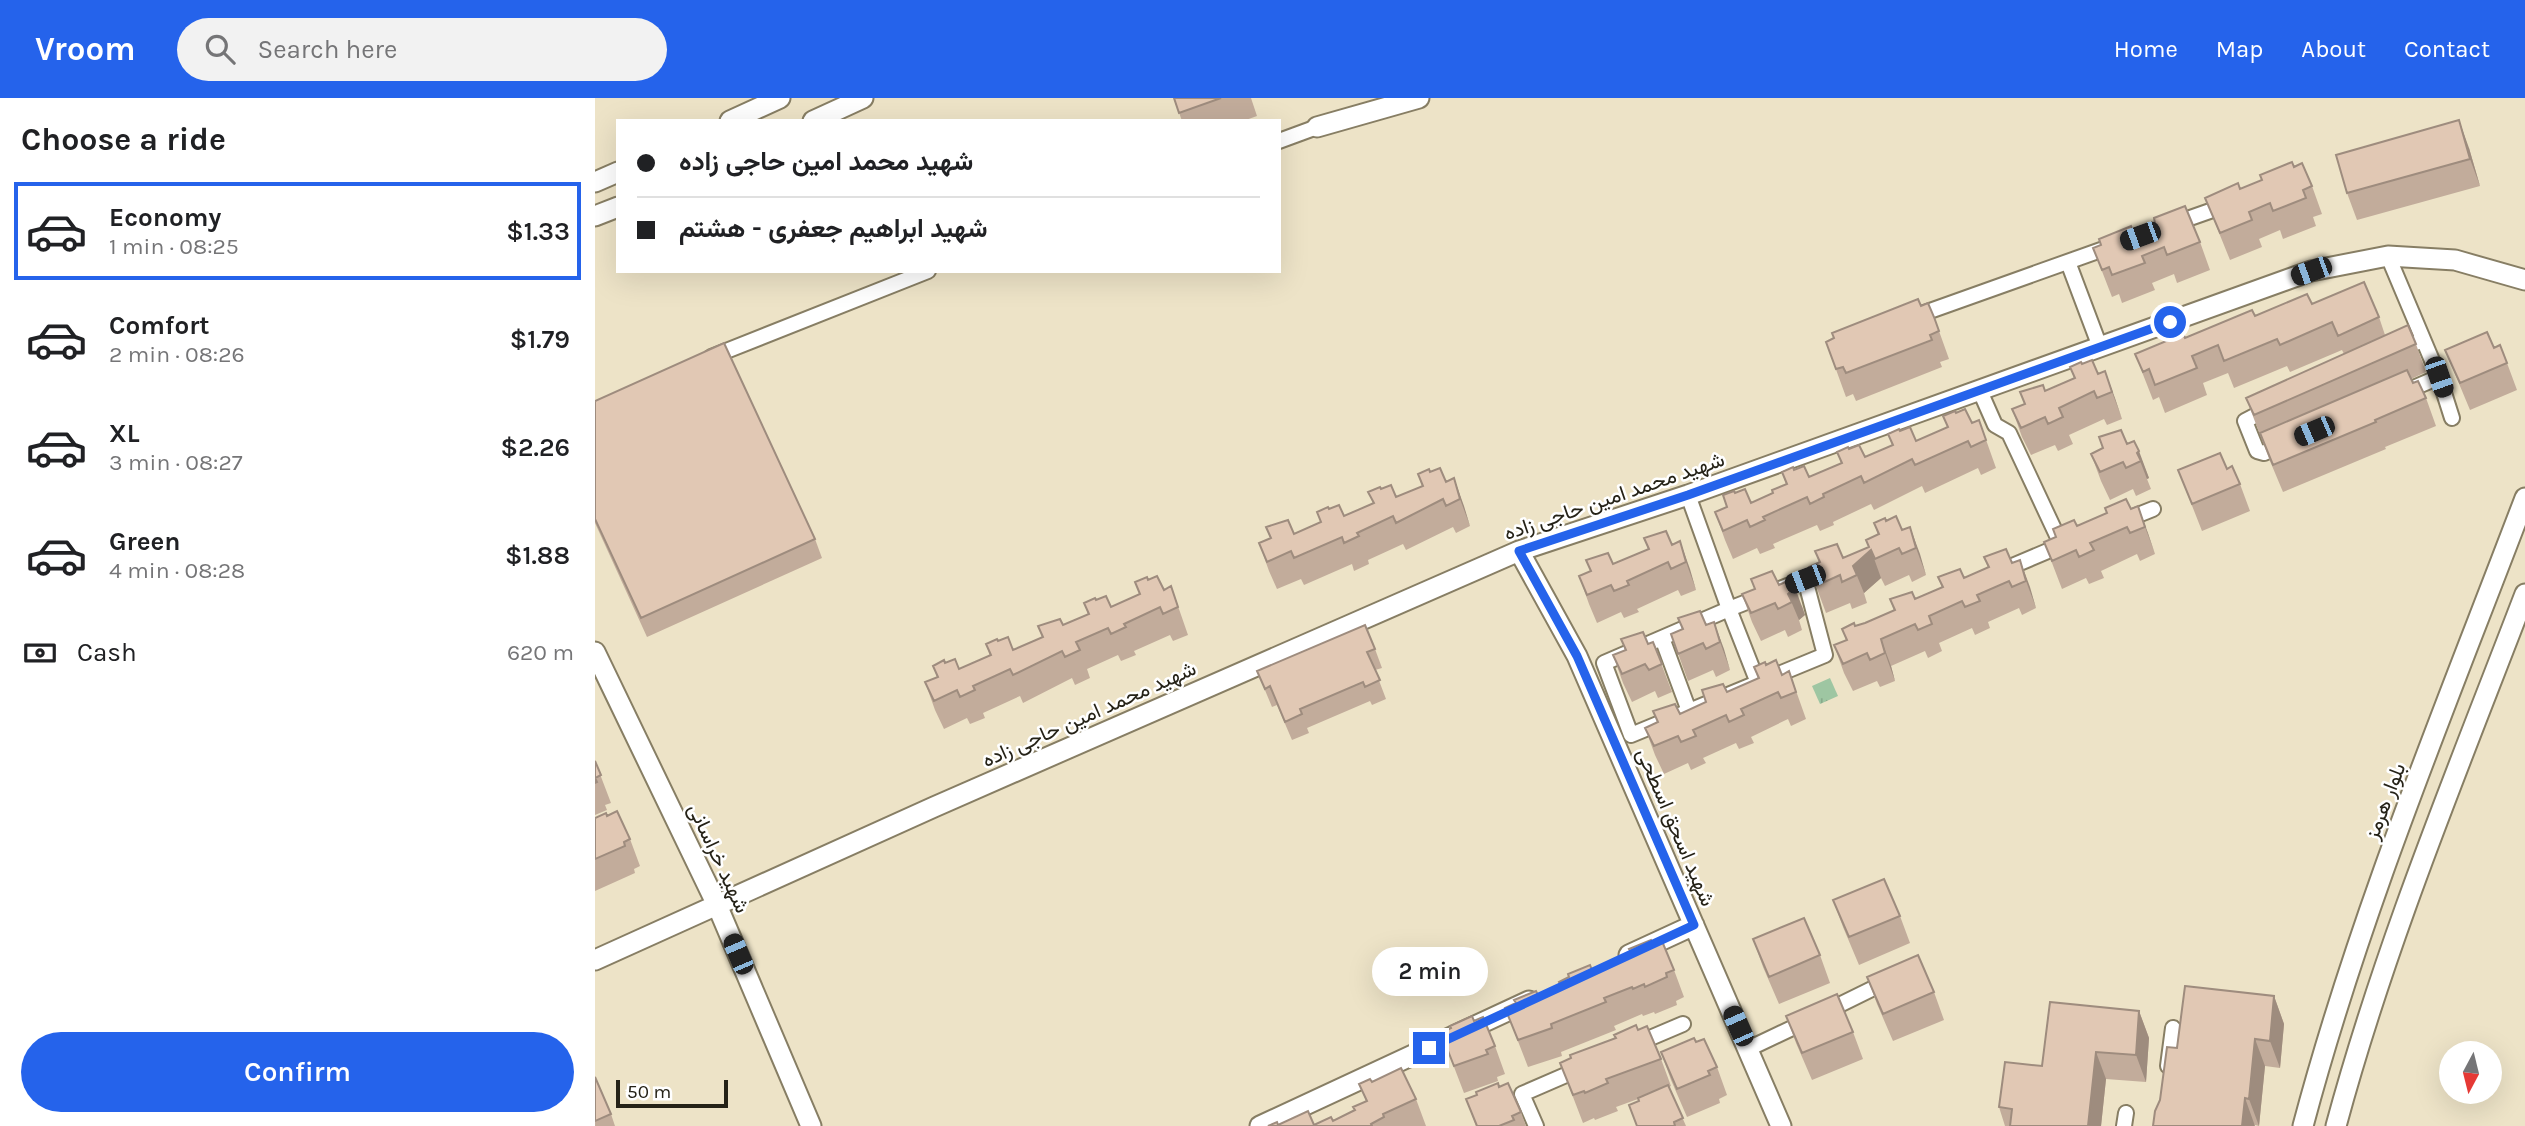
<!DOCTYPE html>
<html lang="en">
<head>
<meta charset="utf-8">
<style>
  :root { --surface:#fff; --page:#f2f2f2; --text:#202124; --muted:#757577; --line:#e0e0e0; --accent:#2563eb }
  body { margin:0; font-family:Karla,Vazirmatn,sans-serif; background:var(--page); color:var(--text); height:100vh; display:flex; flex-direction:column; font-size:26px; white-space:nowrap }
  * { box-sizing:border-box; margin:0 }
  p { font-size:23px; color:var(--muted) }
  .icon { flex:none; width:38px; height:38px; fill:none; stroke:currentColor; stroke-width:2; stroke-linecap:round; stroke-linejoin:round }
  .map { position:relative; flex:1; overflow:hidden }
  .sheet { display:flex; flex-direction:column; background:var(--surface); width:595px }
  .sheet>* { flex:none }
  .hud { position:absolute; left:21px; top:21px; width:665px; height:154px; border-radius:0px; box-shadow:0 7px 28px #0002; display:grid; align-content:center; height:154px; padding:0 21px; background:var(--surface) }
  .needle { width:46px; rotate:187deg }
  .buttons { position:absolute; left:1844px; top:943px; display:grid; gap:14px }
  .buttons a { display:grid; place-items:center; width:63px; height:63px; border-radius:50%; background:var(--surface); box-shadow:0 7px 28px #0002; font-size:35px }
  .scale { position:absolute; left:21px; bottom:18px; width:112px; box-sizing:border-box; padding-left:7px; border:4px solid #252217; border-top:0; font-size:19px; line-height:24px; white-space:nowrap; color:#252217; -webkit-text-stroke:5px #fff; paint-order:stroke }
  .end { position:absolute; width:32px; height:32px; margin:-16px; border:9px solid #2563eb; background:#fff; box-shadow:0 0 0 4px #fff }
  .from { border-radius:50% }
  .bubble { position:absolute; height:49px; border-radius:24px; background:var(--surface); box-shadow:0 7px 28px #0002; font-size:23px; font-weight:600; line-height:49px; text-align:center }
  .car { position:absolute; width:21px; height:42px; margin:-21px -10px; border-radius:9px; box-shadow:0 0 5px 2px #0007; background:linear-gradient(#222 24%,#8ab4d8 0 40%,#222 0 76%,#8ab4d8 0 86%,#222 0) }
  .hud b { display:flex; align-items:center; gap:24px; height:66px; font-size:26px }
  .hud b+b { border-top:2px solid var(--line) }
  .hud i { width:18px; height:18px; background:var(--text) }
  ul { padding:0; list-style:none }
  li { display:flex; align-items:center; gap:21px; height:98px; margin:0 14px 10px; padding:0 7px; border:4px solid transparent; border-radius:0px }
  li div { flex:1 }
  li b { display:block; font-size:26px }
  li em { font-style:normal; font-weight:600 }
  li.active { border-color:var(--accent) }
  li>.icon { width:63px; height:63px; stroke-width:1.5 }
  h2 { padding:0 21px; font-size:32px; line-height:84px }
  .pay { display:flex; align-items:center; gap:18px; height:77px; padding:0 21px; font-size:26px }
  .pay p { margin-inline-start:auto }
  .cta { display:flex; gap:14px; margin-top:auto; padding:14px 21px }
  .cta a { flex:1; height:80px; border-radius:42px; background:var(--accent); color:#fff; font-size:28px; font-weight:600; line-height:80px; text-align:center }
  header { display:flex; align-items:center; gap:42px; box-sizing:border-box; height:98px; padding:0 35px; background:var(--accent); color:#fff }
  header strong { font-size:33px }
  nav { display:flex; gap:38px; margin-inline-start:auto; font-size:24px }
  .search { width:490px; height:63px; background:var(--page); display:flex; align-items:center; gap:18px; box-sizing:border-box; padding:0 24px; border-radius:38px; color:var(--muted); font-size:26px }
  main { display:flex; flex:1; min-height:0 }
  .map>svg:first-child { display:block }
</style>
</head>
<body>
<header>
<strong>Vroom</strong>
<div class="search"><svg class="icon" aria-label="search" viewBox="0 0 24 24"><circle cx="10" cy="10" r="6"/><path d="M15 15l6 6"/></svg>Search here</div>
<nav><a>Home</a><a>Map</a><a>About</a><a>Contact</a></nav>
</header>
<main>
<section class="sheet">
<h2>Choose a ride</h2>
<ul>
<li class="active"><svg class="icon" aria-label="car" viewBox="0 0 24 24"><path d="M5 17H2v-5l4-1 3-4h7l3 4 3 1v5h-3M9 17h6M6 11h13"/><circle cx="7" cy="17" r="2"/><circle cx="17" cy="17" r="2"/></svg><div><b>Economy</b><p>1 min · 08:25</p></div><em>$1.33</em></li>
<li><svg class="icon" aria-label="car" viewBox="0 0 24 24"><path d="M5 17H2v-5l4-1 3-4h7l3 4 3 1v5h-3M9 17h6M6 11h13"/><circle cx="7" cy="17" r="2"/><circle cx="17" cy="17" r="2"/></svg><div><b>Comfort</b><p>2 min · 08:26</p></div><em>$1.79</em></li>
<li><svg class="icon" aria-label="car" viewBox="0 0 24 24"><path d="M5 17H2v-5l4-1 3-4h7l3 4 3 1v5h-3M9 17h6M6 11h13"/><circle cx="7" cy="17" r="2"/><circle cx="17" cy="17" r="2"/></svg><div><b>XL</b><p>3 min · 08:27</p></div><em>$2.26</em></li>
<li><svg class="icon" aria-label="car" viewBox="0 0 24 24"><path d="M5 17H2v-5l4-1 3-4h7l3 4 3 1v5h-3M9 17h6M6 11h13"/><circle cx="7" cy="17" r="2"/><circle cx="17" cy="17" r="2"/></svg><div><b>Green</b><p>4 min · 08:28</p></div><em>$1.88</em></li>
</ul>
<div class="pay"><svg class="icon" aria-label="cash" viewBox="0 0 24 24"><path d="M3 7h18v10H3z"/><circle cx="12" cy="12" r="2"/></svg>Cash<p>620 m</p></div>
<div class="cta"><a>Confirm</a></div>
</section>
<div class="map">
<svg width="1930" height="1028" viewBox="0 0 1930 1028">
  <defs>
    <pattern id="grass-tufts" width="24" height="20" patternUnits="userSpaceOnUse" patternTransform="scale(1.75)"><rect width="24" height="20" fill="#9ec6a2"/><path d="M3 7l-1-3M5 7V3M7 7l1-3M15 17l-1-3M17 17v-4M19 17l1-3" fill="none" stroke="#88aa8b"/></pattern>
  </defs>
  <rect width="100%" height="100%" fill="#ede3c7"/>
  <path fill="url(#grass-tufts)" d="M1235 580 1243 598 1225 606 1217 588Z"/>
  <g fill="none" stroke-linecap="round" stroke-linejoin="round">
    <defs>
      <path id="street" d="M684 43 722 29
        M1578 126 1632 107
        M1793 158 1844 279 1857 320
        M1473 164 1505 249
        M1318 219 1517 148
        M1803 252 1828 242
        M116 259 333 173
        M1385 293 1400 327 1414 335 1466 446
        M1807 295 1844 279
        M1673 311 1650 323 1662 353 1669 355 1689 346
        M1093 397 1134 511 1163 585
        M1528 423 1558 411
        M1408 472 1467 447
        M1210 481 1230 557 1036 637 1009 565 1134 511Z
        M1067 540 1094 613
        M1230 914 1293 883
        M1041 946 1088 926
        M1153 951 1212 923
        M1573 968 1578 930
        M941 1028 927 996 987 970
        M1529 1028 1531 1015"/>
      <path id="secondary" d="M135 23 185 0
        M218 23 268 0
        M722 29 824 0
        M0 84 23 74
        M0 118 23 109
        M924 453 982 558 1186 1028
        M0 554 122 807 216 1028
        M1034 857 1099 827
        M0 862 339 709 924 453 1093 397 1716 173 1793 158 1860 162 1930 182
        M665 1028 934 903
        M1708 1028C1765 813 1851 608 1930 400
        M1741 1028C1790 846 1863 671 1930 496"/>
    </defs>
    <use href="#street" stroke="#877e64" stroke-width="18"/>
    <use href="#secondary" stroke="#877e64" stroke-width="23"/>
    <use href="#street" stroke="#fff" stroke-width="14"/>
    <use href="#secondary" stroke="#fff" stroke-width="19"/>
  </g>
  <path fill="#c2ac9b" d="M579 0H656L662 18 648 23H587Z
    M1874 50 1885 88 1762 122 1752 95Z
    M1699 69 1717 88 1727 116 1718 119 1721 128 1688 141 1685 132 1664 141 1667 149 1635 162 1610 100 1645 91Z
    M1538 133 1605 144 1615 172 1582 185 1579 176 1557 185 1560 192 1527 205 1524 196 1517 199 1498 150Z
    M1717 206 1784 219 1790 237 1821 246 1831 274 1816 281 1818 285 1831 300 1841 328 1790 349 1791 351 1688 394 1675 363 1651 300 1749 256 1747 252 1695 274 1692 268 1639 290 1633 275 1608 285 1612 297 1570 315 1564 299 1558 302 1540 256 1660 218Z
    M1326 208 1339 219 1354 261 1345 264 1347 269 1261 303 1258 296 1251 299 1231 244Z
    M1899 250 1912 265 1922 292 1875 312 1850 252Z
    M1487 266 1503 276 1510 273 1527 321 1512 327 1509 321 1474 337 1478 346 1463 353 1460 347 1436 357 1427 339 1417 311 1430 306 1425 294 1450 293 1479 280 1475 269Z
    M0 303 220 441 227 460 52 539 0 425Z
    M1361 315 1377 325 1384 322 1401 370 1386 377 1383 370 1330 395 1327 388 1279 412 1276 406 1238 424 1239 427 1225 433 1222 427 1178 446 1180 450 1165 456 1162 450 1138 461 1130 442 1120 414 1132 409 1128 397 1140 395 1156 405 1177 395 1191 386 1187 374 1199 372 1214 379 1246 365 1242 354 1254 351 1270 359 1297 347 1293 336 1305 333 1321 343 1353 329 1348 318Z
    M1504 339 1532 346 1539 343 1554 380 1552 381 1556 391 1541 398 1538 391 1515 402 1506 383 1496 356 1508 350Z
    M1583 372 1645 386 1655 413 1607 433Z
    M835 374 851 384 859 380 875 428 861 435 858 429 811 452 808 446 773 462 774 466 759 473 757 466 709 487 706 481 682 491 674 473 664 445 675 440 671 429 699 436 726 424 722 414 734 411 749 418 778 405 773 394 786 391 801 399 827 388 823 376Z
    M1543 408 1560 456 1545 463 1542 456 1506 473 1509 480 1494 486 1491 480 1467 491 1449 444 1482 428Z
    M1291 423 1307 432 1315 429 1331 477 1317 484 1314 477 1290 488 1286 480 1269 495 1272 505 1257 511 1255 505 1231 515 1214 469 1224 464 1220 453 1248 460 1274 449 1271 442 1283 437 1279 425Z
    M1049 440 1077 447 1085 443 1101 492 1086 498 1083 492 1042 511 1044 514 1029 520 1026 514 1002 525 994 506 984 478 996 473 991 462 1018 466 1053 451Z
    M1389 459 1417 465 1425 462 1441 510 1427 517 1424 510 1393 524 1395 530 1380 537 1377 530 1344 545 1347 553 1333 560 1330 553 1296 568 1300 583 1285 589 1282 583 1258 593 1249 575 1239 547 1251 542 1247 531 1270 525 1299 513 1295 501H1320L1347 490 1343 479 1369 480 1393 470Z
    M1156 481 1184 487 1207 508 1210 517 1204 522 1207 532 1193 539 1190 532 1166 543 1157 524 1147 496 1160 491Z
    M553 482 569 492 576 488 593 537 578 543 575 537 539 553 541 557 526 563 523 557 492 571 495 580 480 587 477 580 428 605 425 598 388 615 390 620 375 626 372 620 349 631 340 612 330 584 342 579 338 568 350 565 364 571 395 558 391 546 418 552 447 539 443 528 468 527 493 516 489 505 501 502 516 509 545 496 540 484Z
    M1083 520 1111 527 1119 524 1135 572 1121 579 1118 572 1093 583 1076 536 1087 531Z
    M1026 541 1053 546 1058 544 1077 594 1063 600 1060 593 1037 604 1028 585 1018 557 1030 552Z
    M780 551 787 570 780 572 791 601 777 607 775 603 712 630 714 635 697 642 682 607 677 609 662 573Z
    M1171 567 1187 577 1194 573 1211 621 1196 628 1193 621 1156 639 1159 645 1144 651 1141 645 1108 660 1111 665 1096 672 1093 665 1069 676 1060 657 1050 630 1063 624 1058 613 1085 616 1111 604 1107 592 1132 594 1163 581 1159 569Z
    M0 663 16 705 10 707 12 712 0 717Z
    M12 718 35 741 45 768 39 771 40 775 0 793V720Z
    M1238 802 1305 818 1315 845 1264 867 1248 829Z
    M1158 841 1225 857 1235 885 1184 906 1168 869Z
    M1058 846 1079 872 1089 899 1081 903 1082 907 1060 916 1059 914 1048 918 1047 916 1019 928 1021 932 966 954 967 958 933 969 910 910 943 897 965 888 997 872Z
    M1272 879 1339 894 1349 922 1298 943 1282 906Z
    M1679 898 1689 926 1685 970 1670 968 1664 1028 1565 1002 1582 950Z
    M1544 913 1554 940 1551 984 1511 981 1506 1028H1410L1404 1009 1447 968Z
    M1191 918 1258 934 1268 961 1217 982 1201 945Z
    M879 923 900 948 910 976 902 979 903 983 869 995 846 935Z
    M1043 932 1066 961 1076 988 1074 989 1091 1028H1041L1044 1003 1043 1001 1021 1009 1023 1013 1000 1022 999 1020 988 1025 965 965Z
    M1101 944 1122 969 1132 997 1124 1001 1125 1005 1092 1019 1076 982 1066 954Z
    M0 979 16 1016 20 1028H0Z
    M777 984 821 1001 831 1028H673L719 1027 738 1023 759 1012 771 1003 764 986Z
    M904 989 926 1014 931 1028H881L871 1001Z"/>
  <path fill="#9e8c7e" d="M1864 22 1874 50 1885 88 1875 61Z
    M1510 273 1520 300 1527 321 1517 294Z
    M1544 353 1554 380 1552 381 1542 355Z
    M859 380 869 408 875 428 865 401Z
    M1543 408 1553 435 1560 456 1550 429Z
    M1315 429 1325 456 1331 477 1321 450Z
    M1085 443 1095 471 1101 492 1091 464Z
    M1276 452 1286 480 1269 495 1258 468Z
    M1425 462 1435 489 1441 510 1431 483Z
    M1197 481 1210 517 1204 522 1193 496Z
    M1119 524 1129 551 1135 572 1125 544Z
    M1286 541 1296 568 1300 583 1290 555Z
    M1679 898 1689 926 1685 970 1675 943Z
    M1544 913 1554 940 1551 984 1541 957Z
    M1660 941 1670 968 1664 1028 1654 1001Z
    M1501 954 1511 981 1506 1028H1493Z
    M1650 1000 1660 1028H1647Z"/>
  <path fill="#e1c8b4" stroke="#9e8c7e" stroke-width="2" d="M579 0H626L584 15Z
    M1864 22 1875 61 1752 95 1741 57Z
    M1697 64 1699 69 1707 65 1717 88 1708 92 1711 100 1678 113 1675 105 1654 114 1657 122 1625 135 1610 100 1643 85 1645 91 1667 82 1665 77Z
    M1590 108 1605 144 1572 157 1569 149 1547 158 1550 165 1517 177 1514 169 1507 172 1498 150 1506 147 1504 141 1536 128 1538 133 1560 125 1559 120Z
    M1769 184 1784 219 1743 238 1737 224 1685 247 1682 241 1629 263 1623 247 1597 258 1602 270 1560 287 1554 271 1548 274 1540 256 1588 236 1590 240 1657 212 1660 218 1712 196 1717 206Z
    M1323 201 1326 208 1333 205 1339 219 1344 233 1335 237 1337 242 1251 275 1248 269 1241 271 1231 244 1239 240 1237 235Z
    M1813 227 1821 246 1659 317 1651 300Z
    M1892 234 1899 250 1905 247 1912 265 1865 285 1850 252Z
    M129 245 220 441 46 520 0 421V303Z
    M1497 262 1503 276 1510 273 1517 294 1502 300 1499 293 1464 310 1468 319 1453 326 1450 319 1426 330 1417 311 1430 306 1425 294 1448 287 1450 293 1480 280 1475 269 1486 264 1487 266Z
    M1812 272 1818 285 1823 283 1831 300 1780 322 1781 324 1678 367 1665 335Z
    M1370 311 1377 325 1384 322 1391 342 1376 349 1373 343 1320 367 1317 361 1269 385 1266 378 1228 396 1229 399 1215 406 1212 399 1168 419 1170 422 1155 429 1152 422 1128 433 1120 414 1132 409 1128 397 1139 393 1140 395 1150 391 1156 405 1178 395 1177 392 1192 386 1187 374 1198 369 1199 372 1209 368 1214 379 1247 365 1242 354 1253 349 1254 351 1264 347 1270 359 1298 347 1293 336 1304 331 1305 333 1315 329 1321 343 1353 329 1348 318 1360 313 1361 315Z
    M1526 332 1532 346 1539 343 1544 353 1542 355 1546 363 1531 370 1528 364 1505 374 1496 356 1508 350 1504 339Z
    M1625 355 1632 371 1637 368 1645 386 1597 406 1583 372Z
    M845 370 851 384 859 380 865 401 851 408 848 401 801 425 798 418 762 435 764 438 749 445 747 439 699 460 696 453 672 464 664 445 676 440 671 429 693 422 699 436 726 424 722 414 733 409 734 411 744 407 749 418 779 405 773 394 785 389 786 391 796 387 801 399 828 388 823 376 834 371 835 374Z
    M1531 401 1536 411 1543 408 1550 429 1535 435 1532 429 1495 445 1499 452 1484 459 1481 452 1457 463 1449 444 1461 439 1458 431 1479 422 1482 428 1512 415 1510 410Z
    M1301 418 1307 432 1315 429 1321 450 1307 456 1304 450 1280 461 1276 452 1258 468 1262 477 1247 484 1245 477 1221 488 1214 469 1225 464 1220 453 1242 446 1248 460 1274 449 1271 442 1284 436 1279 425 1290 420 1291 423Z
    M1071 433 1077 447 1085 443 1091 464 1076 471 1073 464 1032 483 1034 487 1019 493 1016 487 992 497 984 478 996 473 991 462 1013 455 1018 466 1054 451 1049 440Z
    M1411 451 1417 465 1425 462 1431 483 1417 489 1414 483 1382 497 1385 503 1370 509 1367 503 1334 518 1337 526 1323 532 1320 526 1286 541 1290 555 1275 562 1272 555 1248 566 1239 547 1252 542 1247 531 1259 525 1260 528 1270 525 1300 512 1295 501 1317 494 1320 501 1348 489 1343 479 1365 471 1369 480 1394 469 1389 459Z
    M1177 473 1184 487 1197 481 1200 490 1193 496 1197 504 1183 511 1180 505 1156 515 1147 496 1160 491 1156 481Z
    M562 478 569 492 576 488 583 509 568 516 565 509 529 526 531 529 516 536 513 530 481 544 485 552 470 559 467 553 418 577 415 571 378 588 380 592 365 599 362 592 339 603 330 584 343 579 338 568 349 562 350 565 360 561 364 571 396 557 391 546 402 541 403 543 413 539 418 552 448 539 443 528 465 521 468 527 494 516 489 505 500 500 501 502 511 498 516 509 545 496 540 484 552 479 553 482Z
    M1105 513 1111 527 1119 524 1125 544 1111 551 1108 545 1083 556 1076 536 1088 531 1083 520Z
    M770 527 780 551 772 554 785 582 770 589 768 584 705 611 707 616 690 624 675 588 670 591 662 573Z
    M1048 534 1053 546 1058 544 1067 566 1054 572 1050 566 1027 576 1018 557 1031 552 1026 541Z
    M1181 562 1187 577 1194 573 1201 594 1186 600 1183 594 1146 611 1149 617 1134 624 1131 617 1098 632 1101 638 1086 644 1083 638 1059 648 1050 630 1063 624 1058 613 1080 606 1085 616 1111 604 1107 592 1128 586 1132 594 1164 580 1159 569 1170 564 1171 567Z
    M0 663 6 677 0 680 2 684 0 685Z
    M22 713 35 741 29 744 30 748 0 761V720L11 715 12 718Z
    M1289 781 1305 818 1254 839 1238 802Z
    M1209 820 1225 857 1174 879 1158 841Z
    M1056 842 1058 846 1067 843 1079 872 1071 875 1072 879 1050 889 1049 886 1038 891 1037 889 1009 900 1011 904 956 926 957 930 923 942 910 910 921 905 919 902 941 893 943 897 966 888 964 884 974 879 973 876 995 867 997 872 1026 860 1036 854 1034 851Z
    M1323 857 1339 894 1288 916 1272 879Z
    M1590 888 1679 898 1675 943 1660 941 1654 1001 1650 1000 1647 1028H1558L1560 1013 1565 1002 1572 949 1582 950Z
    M1242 896 1258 934 1207 955 1191 918Z
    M1455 904 1544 913 1541 957 1501 954 1493 1028H1415L1417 1011 1404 1009 1410 964 1447 968Z
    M877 918 879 923 888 919 900 948 891 952 893 956 859 968 846 935 856 930 855 928Z
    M1041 927 1043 932 1052 928 1066 961 1011 981 1013 985 990 995 989 993 978 997 965 965 976 960 975 957 1021 940 1019 937Z
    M1099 940 1101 944 1109 941 1122 969 1113 973 1115 977 1082 991 1066 954Z
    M806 970 821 1001 788 1016 789 1019 776 1026 777 1028H673L682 1024 683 1027 713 1013 719 1027 736 1019 738 1023 760 1012 758 1009 772 1003 764 986 775 981 777 984Z
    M0 979 16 1016 0 1023Z
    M903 985 904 989 913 985 926 1014 917 1018 919 1022 904 1028H882L871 1001 882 997 881 994Z
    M1073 987 1088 1020 1079 1024 1080 1028H1042L1034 1007 1044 1003 1043 1000Z"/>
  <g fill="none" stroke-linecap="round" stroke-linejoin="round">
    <path stroke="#2563eb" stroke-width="9" d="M834 950 1099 827 982 558 924 453 1093 397 1575 224"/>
  </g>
  <g text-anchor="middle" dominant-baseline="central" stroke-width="5" stroke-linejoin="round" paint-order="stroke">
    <g font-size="21" fill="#252217" stroke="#fff">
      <text transform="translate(1019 398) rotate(-19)">شهید محمد امین حاجی زاده</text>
      <text transform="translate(494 616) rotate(-24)">شهید محمد امین حاجی زاده</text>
      <text transform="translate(1790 703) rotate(-69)">بلوار هرمز</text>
      <text transform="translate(1081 729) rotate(67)">شهید اسحق اسطحی</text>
      <text transform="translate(124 760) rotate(65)">شهید خراسانی</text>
    </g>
  </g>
</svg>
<div class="buttons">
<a><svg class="needle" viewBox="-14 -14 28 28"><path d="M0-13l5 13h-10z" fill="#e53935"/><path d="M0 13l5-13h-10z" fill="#757577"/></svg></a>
</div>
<div class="scale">50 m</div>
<i class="end from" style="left:1575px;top:224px"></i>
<i class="end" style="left:834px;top:950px"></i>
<div class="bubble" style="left:777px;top:849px;width:116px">2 min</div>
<i class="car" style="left:1545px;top:138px;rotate:250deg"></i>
<i class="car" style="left:1716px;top:173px;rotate:250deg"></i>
<i class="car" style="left:1844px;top:279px;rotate:161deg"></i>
<i class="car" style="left:1719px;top:333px;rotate:247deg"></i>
<i class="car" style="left:1210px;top:481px;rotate:249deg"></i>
<i class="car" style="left:143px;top:856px;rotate:337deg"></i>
<i class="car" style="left:1143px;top:928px;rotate:336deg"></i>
<div class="hud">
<b><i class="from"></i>شهید محمد امین حاجی زاده</b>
<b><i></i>شهید ابراهیم جعفری - هشتم</b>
</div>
</div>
</main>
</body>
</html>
